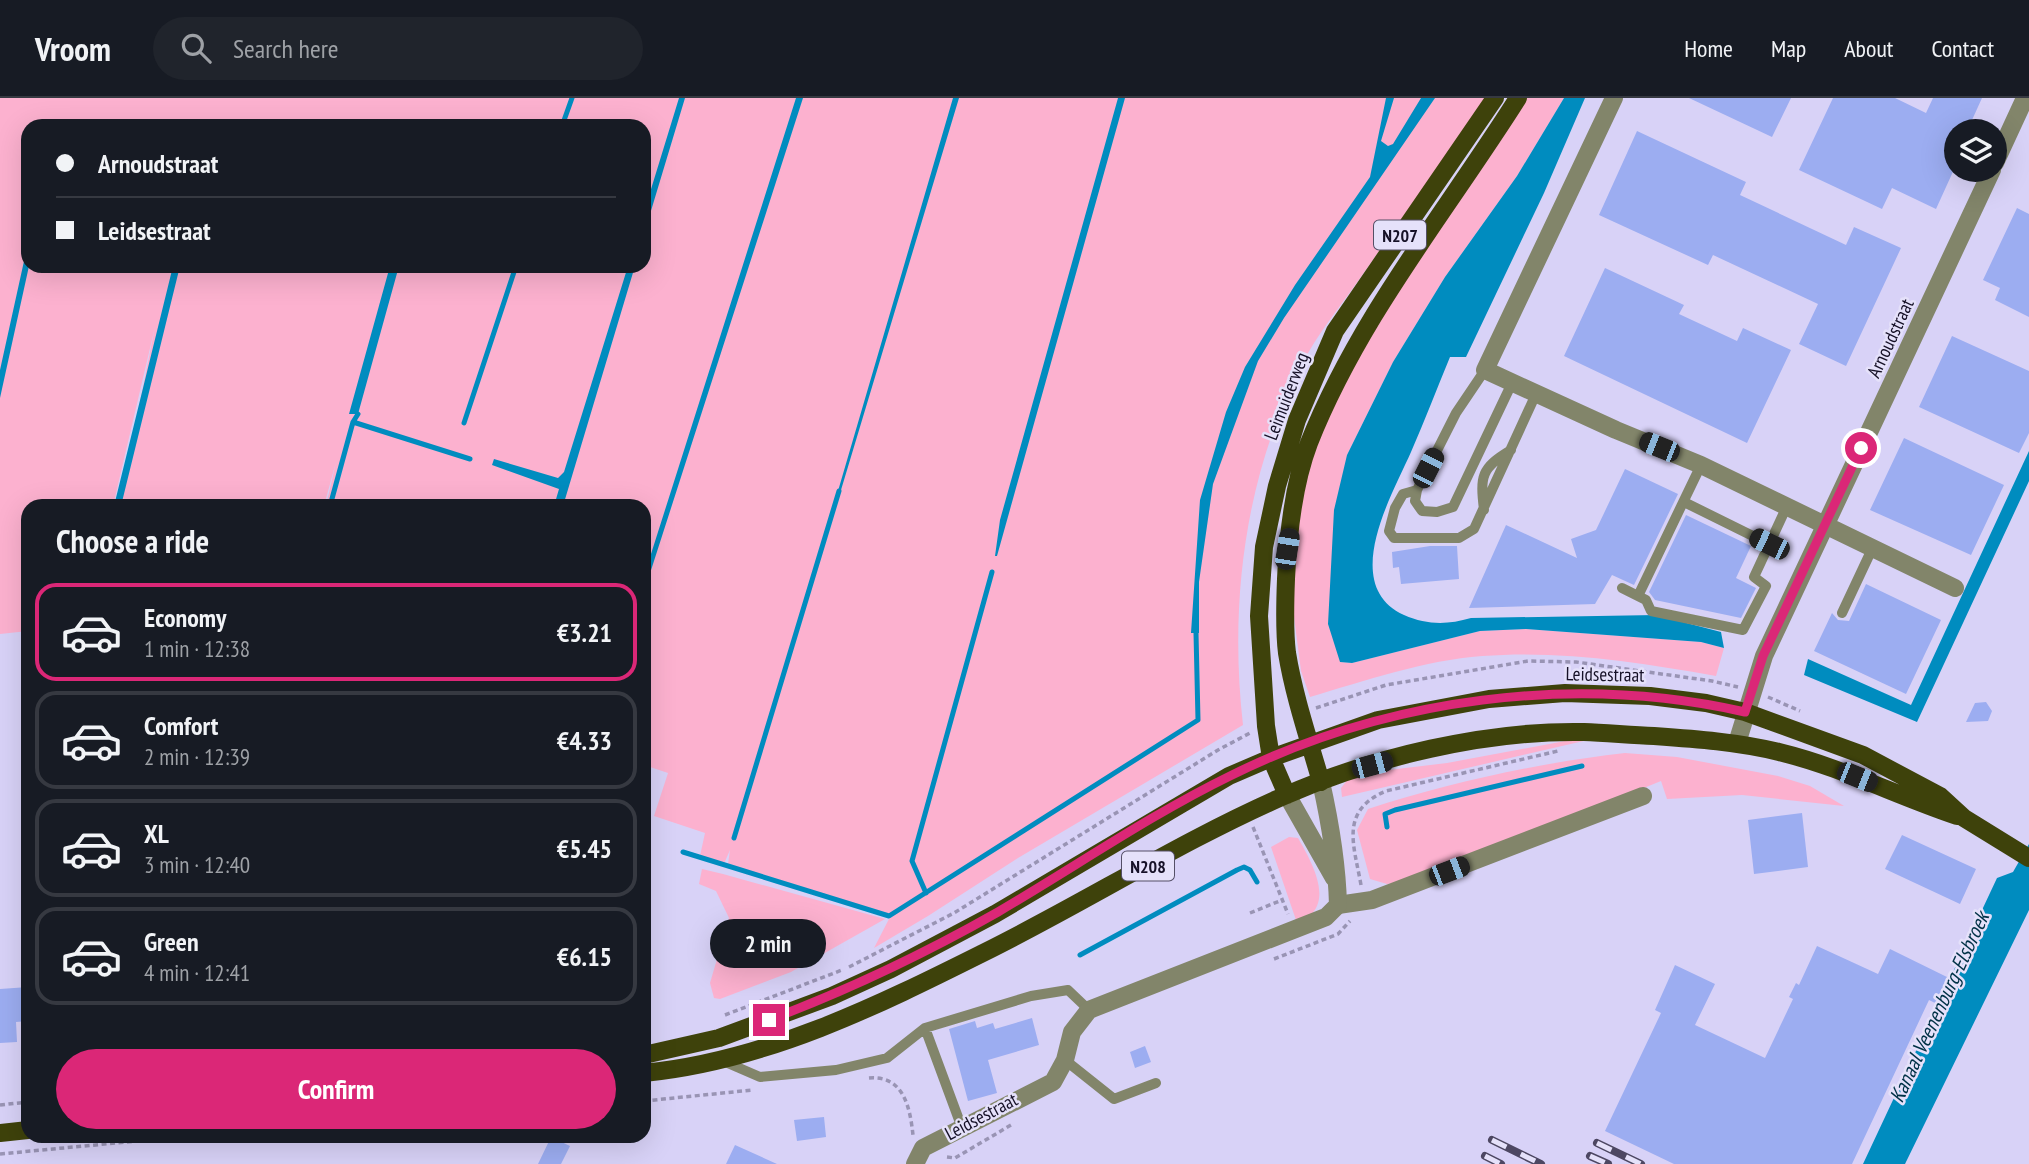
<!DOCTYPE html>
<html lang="en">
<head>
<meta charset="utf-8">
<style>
  :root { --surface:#171b24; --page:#20242c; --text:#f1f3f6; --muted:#9ea1a6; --line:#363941; --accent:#db2777 }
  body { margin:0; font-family:"PT Sans Narrow",sans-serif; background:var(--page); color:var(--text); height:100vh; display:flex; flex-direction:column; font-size:26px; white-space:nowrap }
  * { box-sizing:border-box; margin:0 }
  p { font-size:23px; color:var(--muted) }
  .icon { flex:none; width:38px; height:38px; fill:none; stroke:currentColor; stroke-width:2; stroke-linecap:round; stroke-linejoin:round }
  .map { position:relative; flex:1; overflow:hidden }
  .side { position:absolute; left:21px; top:401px; width:630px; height:644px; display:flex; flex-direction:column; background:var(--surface); border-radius:21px; box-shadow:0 7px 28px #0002 }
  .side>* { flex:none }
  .top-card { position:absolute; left:21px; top:21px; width:630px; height:154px; border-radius:21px; box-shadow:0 7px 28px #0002; display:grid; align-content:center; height:154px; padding:0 35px; background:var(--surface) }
  .tools { position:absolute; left:1944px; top:21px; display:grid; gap:14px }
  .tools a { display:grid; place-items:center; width:63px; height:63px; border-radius:50%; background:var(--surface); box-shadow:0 7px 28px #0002; font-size:35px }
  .end { position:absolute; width:32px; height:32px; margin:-16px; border:9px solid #db2777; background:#fff; box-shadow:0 0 0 4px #fff }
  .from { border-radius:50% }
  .bubble { position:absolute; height:49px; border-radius:24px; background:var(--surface); box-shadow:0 7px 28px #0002; font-size:23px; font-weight:700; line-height:49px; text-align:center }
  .car { position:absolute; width:21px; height:42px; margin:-21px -10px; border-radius:9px; box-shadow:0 0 5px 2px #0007; background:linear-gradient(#222 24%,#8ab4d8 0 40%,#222 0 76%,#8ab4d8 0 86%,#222 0) }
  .top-card b { display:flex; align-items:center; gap:24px; height:66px; font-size:26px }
  .top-card b+b { border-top:2px solid var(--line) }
  .top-card i { width:18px; height:18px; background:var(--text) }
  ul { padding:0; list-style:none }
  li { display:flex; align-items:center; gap:21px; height:98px; margin:0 14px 10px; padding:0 21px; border:4px solid var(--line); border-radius:21px }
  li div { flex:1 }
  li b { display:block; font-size:26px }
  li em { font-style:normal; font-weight:700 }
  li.active { border-color:var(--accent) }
  li>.icon { width:63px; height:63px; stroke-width:1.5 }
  h2 { padding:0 35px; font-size:32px; line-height:84px }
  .primary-button { display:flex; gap:14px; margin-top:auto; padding:14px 35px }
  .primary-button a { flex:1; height:80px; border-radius:42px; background:var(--accent); color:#fff; font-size:28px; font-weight:700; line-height:80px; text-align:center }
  header { display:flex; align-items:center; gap:42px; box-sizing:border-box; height:98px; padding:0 35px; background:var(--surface); border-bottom:2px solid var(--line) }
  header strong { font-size:33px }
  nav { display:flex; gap:38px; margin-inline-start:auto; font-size:24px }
  .search { width:490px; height:63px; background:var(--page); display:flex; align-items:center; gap:18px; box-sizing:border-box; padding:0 24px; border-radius:38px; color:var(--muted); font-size:26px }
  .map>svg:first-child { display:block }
</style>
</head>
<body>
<header>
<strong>Vroom</strong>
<div class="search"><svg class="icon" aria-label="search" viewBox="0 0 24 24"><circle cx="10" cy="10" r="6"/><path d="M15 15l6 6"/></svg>Search here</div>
<nav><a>Home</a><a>Map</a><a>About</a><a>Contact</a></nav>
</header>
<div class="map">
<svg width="2029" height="1066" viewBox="0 0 2029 1066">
  <rect width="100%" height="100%" fill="#d8d2f7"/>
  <path fill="#fcb1cf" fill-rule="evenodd" d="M0 0H1485C1445 62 1401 122 1358 183 1339 210 1317 237 1302 266 1245 377 1229 504 1243 627L1018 760 928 818 874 850 889 821 917 800 889 816 728 766 730 752 723 768 700 758 705 735 654 718 668 675 644 667V408H326L336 364 324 408H119L155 229 113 408H28V533L0 536ZM28 28H644V168H28Z
    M1524 0H1564L1517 78 1445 179 1393 264 1347 357 1340 564 1352 565 1480 533 1526 531 1701 544 1724 550 1716 578C1639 564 1560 552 1482 558 1426 562 1364 583 1310 599L1301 573 1293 511 1295 460 1302 393 1315 352 1360 243Z
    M1581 640 1588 642 1342 699 1341 690 1348 681 1372 674 1447 665Z
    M1625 655 1677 659 1778 678 1810 688 1844 708 1742 697 1667 701 1661 683 1418 782 1387 786 1370 781 1357 732 1368 711C1451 684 1538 665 1625 655Z
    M1289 739 1298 740C1313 766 1338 810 1297 825L1271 749Z
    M702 771 723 776 885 821 791 874 720 901 714 900 710 885 729 820 716 793 699 786Z"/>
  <path fill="#008cbf" d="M679 0H685L644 136V114Z
    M796 0H803L644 494V478Z
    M953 0H959L841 392 838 393Z
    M1118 0H1125L997 458H995L1000 422Z
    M1386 0H1394L1381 43 1388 48 1393 46 1421 0H1435L1284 220 1258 263 1213 386 1199 484V535H1191L1200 402 1226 314 1245 269 1295 187 1370 79Z
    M1564 0H1585L1544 95 1466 259H1450C1437 290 1425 322 1411 354 1392 397 1339 487 1404 517 1427 527 1447 527 1471 520L1656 517 1721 534 1724 550 1701 544 1526 531 1480 533 1352 565 1340 564 1328 526 1334 412 1347 357 1393 264 1445 179 1517 78Z
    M28 145 29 168 0 300V272Z
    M173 168H180L121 408H114Z
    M390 168H399L358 316H349Z
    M628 168H635L563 408H554L559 391 492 367 494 361 558 380 564 374Z
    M2029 353V383L1917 624 1804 577 1808 561 1911 607Z
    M2029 746V812L1905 1066H1863L1997 780 2013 774Z"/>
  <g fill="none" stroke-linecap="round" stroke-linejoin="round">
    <path stroke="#008cbf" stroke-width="5" d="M562 28 572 0
      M353 324 470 361
      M464 325 516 168
      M330 408 353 324 358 316
      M1387 729 1385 716 1395 712 1582 668
      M734 740 839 393
      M683 754 889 818 1198 622 1196 535
      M926 795 912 763 992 474
      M1080 857 1237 772 1244 769 1250 772 1257 784"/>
  </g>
  <path fill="#9cadf1" d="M1689 0H1791L1772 39Z
    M1833 0H1895L1926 15 1933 0H1982L1967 33H1956V67L1936 111 1892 90 1882 111 1799 72Z
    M1637 33 1746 84 1740 97 1846 147 1854 129 1901 150 1846 268 1799 246 1818 206 1713 157 1708 167 1599 117Z
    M2017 110 2029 116V219L1995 202 2000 190 1983 182Z
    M1605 170 1684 207 1679 216 1737 243 1743 230 1791 252 1747 345 1564 258Z
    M1952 238 2029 273V335L2019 355 1919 309Z
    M1904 340 2004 387 1971 457 1870 412Z
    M1625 371 1678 396 1634 487 1612 477 1595 506 1469 510 1506 427 1577 460 1571 441 1596 432Z
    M1686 417 1751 448 1736 480 1756 490 1741 520 1655 502 1649 494Z
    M1430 448H1457L1459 481 1401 486 1399 469 1393 470 1392 454Z
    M1866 486 1941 522 1906 596 1814 553 1832 515 1838 522 1849 523Z
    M1986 604 1992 613 1988 623 1966 624 1975 605Z
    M1802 715 1808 769 1754 776 1748 722Z
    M1902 737 1976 771 1960 806 1885 771Z
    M1817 848 1878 876 1890 851 1949 880 1937 906 1929 902 1852 1066H1674L1605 1033 1661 915 1655 912 1675 867 1715 886 1695 927 1765 960 1793 901 1789 899 1796 885 1799 887Z
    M28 889V923L16 924 17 944 0 945V891Z
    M1032 920 1039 947 988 962 997 995 968 1003 949 931 975 923 977 930 993 925 995 931Z
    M1145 948 1151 964 1135 970 1130 954Z
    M824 1019 826 1039 797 1043 794 1022Z
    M551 1039 570 1048 561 1066H538Z
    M735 1047 777 1066H726Z"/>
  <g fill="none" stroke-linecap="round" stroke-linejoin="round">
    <path stroke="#9994b4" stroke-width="3.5" stroke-dasharray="5 3.5" stroke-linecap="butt" d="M1768 599 1800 613
      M1316 610 1386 587 1528 563 1576 564 1712 583 1738 589
      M1253 729 1288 816
      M1361 787C1354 747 1339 713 1386 693L1558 653
      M1250 815 1282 802
      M1274 861 1338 836 1350 823
      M849 869 954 815 1218 652 1250 635
      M725 917 842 872
      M869 980C904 977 910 1010 913 1037
      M644 1003 753 992
      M0 1007 28 1004
      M0 1056 189 1038
      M947 1059 955 1060 1011 1027"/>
    <path stroke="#82856a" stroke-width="10" d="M1485 272 1456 315 1417 392 1415 403 1422 413 1437 414 1453 409 1512 285
      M1417 392 1403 396 1395 410 1389 433 1394 440H1459L1474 431 1536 296
      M1684 404 1769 446
      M1484 412C1480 378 1481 370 1511 352
      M1622 490 1646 502 1651 513 1743 532 1766 488 1754 479 1787 408
      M1638 498 1701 367
      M1842 515 1873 449
      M925 930 962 1030
      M1065 962 1114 1001 1156 985
      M723 963 760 979 836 972 887 960 925 930 1031 898 1068 892 1089 912"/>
    <path stroke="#82856a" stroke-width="18" d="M1614 0 1485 272 1616 332 1701 367 1955 490
      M1995 65 2025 0
      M1737 645 1764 558 1992 72
      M1338 807 1372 802 1643 698"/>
    <path stroke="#82856a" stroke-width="18" d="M1287 697 1334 780
      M915 1066 923 1050 1053 984 1065 962 1072 934 1089 912 1326 819 1338 807C1337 765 1330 724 1321 684"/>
    <path stroke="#3e420b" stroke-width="18" d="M1321 684C1309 642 1294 598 1287 555 1284 531 1285 506 1286 481 1288 436 1293 387 1309 345 1359 219 1446 114 1518 0
      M1287 697 1271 660 1266 628 1259 518 1264 449 1277 388 1297 322 1335 233 1495 0
      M644 957 719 940 832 898 891 871 995 816 1229 678 1271 660 1378 622 1489 601 1565 595 1650 598 1706 605 1745 614 1863 657 1940 698 1964 720 2029 760
      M644 975C766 963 877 908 985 854 1086 804 1181 743 1284 698 1373 659 1487 632 1584 634 1607 635 1631 637 1654 638 1696 641 1738 644 1779 654 1841 669 1897 698 1957 718
      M0 1035 28 1032"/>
    <defs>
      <path id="rail" d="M1492 1042 1541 1066
        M1597 1045 1641 1066
        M1485 1058 1501 1066
        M1590 1058 1608 1066"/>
    </defs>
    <use href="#rail" stroke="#4d4762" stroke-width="8"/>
    <use href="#rail" stroke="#e5e1fa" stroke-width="5" stroke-dasharray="16" stroke-linecap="butt"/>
  </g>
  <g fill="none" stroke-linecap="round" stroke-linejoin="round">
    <path stroke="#db2777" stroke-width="9" d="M769 922C848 892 924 856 998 814 1075 769 1150 717 1230 678 1387 600 1574 575 1745 614L1763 558 1861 350"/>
  </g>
  <g text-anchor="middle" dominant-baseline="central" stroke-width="5" stroke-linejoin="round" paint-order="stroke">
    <g fill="#e5e1fa" stroke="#544f66" stroke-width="2">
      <rect x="1374" y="122.5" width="52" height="29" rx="5"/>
      <rect x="1122" y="753.5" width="52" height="29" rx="5"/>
    </g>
    <g font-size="18" font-weight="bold" fill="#161127">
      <text x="1400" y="137">N207</text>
      <text x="1148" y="768">N208</text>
    </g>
    <g font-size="19" fill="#161127" stroke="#e5e1fa">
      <text transform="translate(1890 240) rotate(-65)">Arnoudstraat</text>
      <text transform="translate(1286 298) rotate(-69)">Leimuiderweg</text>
      <text transform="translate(1605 576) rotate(1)">Leidsestraat</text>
      <text transform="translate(981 1018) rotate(-28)">Leidsestraat</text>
    </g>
    <g font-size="21" font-style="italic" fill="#003146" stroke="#e5e1fa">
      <text transform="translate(1939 909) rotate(-65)">Kanaal Veenenburg-Elsbroek</text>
    </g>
  </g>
</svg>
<div class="tools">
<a><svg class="icon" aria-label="layers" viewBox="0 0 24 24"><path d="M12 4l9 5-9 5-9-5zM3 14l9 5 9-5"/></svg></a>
</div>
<i class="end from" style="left:1861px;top:350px"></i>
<i class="end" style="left:769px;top:922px"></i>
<div class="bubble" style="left:710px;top:821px;width:116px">2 min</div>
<i class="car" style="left:1659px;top:349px;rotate:292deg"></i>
<i class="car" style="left:1428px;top:370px;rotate:27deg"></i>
<i class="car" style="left:1769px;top:446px;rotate:296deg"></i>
<i class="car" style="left:1287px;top:451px;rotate:9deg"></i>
<i class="car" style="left:1372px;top:667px;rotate:75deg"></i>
<i class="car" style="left:1857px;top:679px;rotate:112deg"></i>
<i class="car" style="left:1449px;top:773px;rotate:69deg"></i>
<div class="top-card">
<b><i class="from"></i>Arnoudstraat</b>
<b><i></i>Leidsestraat</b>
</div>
<section class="side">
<h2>Choose a ride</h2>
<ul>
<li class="active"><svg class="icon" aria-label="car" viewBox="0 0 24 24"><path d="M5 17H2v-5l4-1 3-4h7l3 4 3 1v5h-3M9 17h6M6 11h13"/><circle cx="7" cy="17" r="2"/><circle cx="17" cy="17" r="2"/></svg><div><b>Economy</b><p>1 min · 12:38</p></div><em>€3.21</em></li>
<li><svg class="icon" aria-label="car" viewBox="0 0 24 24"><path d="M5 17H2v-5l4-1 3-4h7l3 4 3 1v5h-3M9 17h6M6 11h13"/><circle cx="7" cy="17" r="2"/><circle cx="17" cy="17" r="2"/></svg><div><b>Comfort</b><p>2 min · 12:39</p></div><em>€4.33</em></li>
<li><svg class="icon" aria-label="car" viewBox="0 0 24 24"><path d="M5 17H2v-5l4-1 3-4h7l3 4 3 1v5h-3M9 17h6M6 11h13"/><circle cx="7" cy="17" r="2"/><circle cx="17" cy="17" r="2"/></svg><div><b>XL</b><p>3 min · 12:40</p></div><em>€5.45</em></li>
<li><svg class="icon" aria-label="car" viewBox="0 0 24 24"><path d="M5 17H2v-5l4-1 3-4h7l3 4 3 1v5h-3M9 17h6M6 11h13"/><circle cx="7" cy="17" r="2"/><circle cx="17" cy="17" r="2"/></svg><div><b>Green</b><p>4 min · 12:41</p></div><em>€6.15</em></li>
</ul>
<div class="primary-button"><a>Confirm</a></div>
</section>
</div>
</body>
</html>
